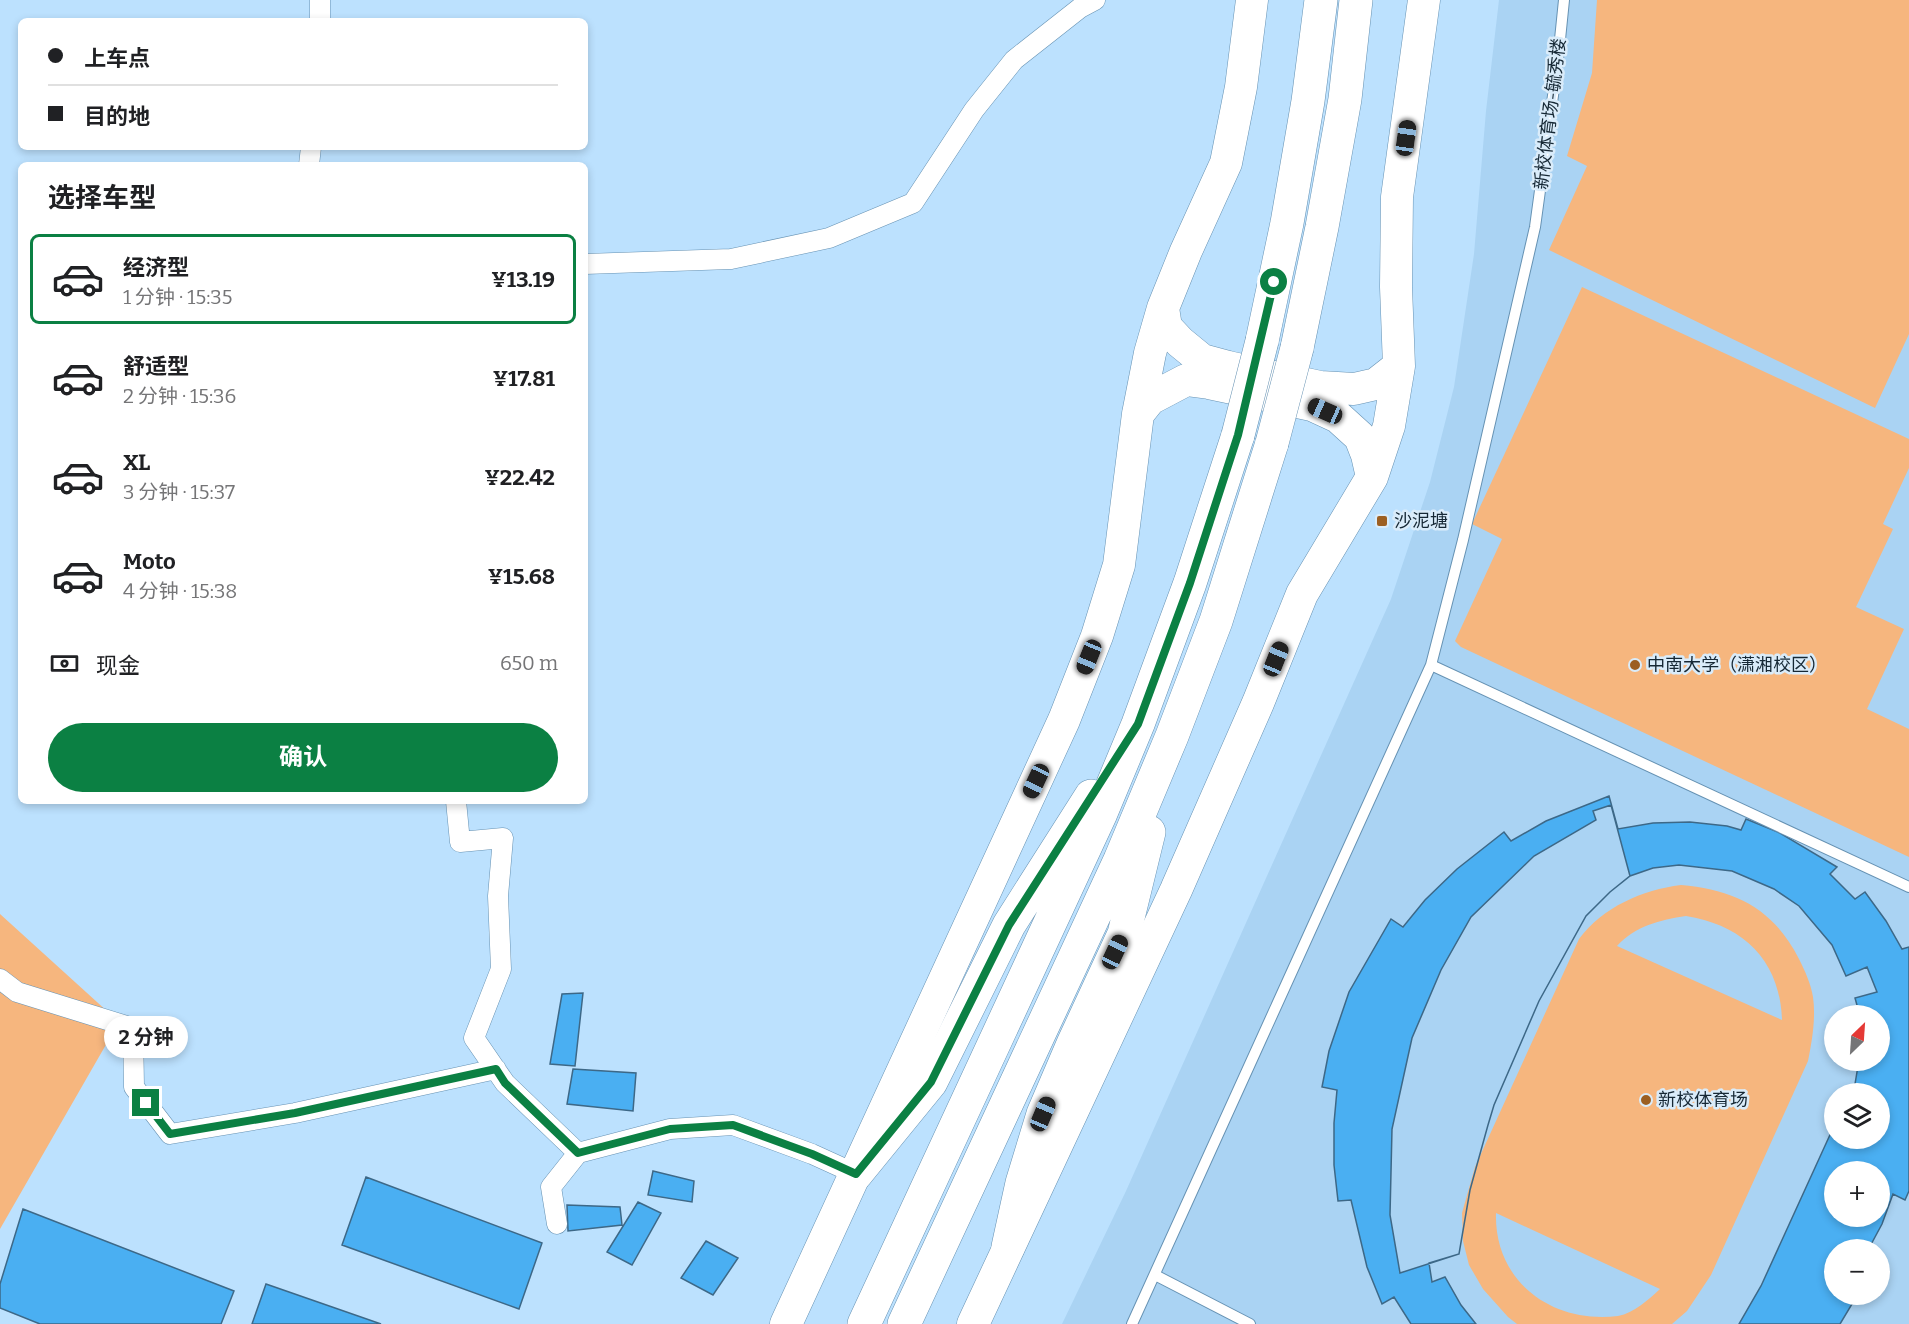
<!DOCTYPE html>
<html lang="zh">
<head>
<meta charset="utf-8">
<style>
  :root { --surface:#fff; --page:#f2f2f2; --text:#202124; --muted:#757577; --line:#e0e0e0; --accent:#0b8043 }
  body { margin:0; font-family:Bitter,"Noto Sans SC",serif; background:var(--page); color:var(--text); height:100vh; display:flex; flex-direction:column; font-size:22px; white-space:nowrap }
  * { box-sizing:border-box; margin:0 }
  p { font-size:20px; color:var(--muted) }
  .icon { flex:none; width:33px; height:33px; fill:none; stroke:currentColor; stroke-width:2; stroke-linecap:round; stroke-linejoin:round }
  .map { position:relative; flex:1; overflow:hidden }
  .details { position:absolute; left:18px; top:162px; width:570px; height:642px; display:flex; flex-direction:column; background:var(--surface); border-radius:9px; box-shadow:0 3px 9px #0003 }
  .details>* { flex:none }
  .top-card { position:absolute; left:18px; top:18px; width:570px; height:132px; border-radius:9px; box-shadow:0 3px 9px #0003; display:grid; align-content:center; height:132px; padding:0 30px; background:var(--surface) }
  .needle { width:39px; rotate:25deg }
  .fabs { position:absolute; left:1824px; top:1005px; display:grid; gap:12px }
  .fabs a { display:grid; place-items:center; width:66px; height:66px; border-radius:50%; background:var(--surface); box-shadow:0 3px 9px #0003; font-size:30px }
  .end { position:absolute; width:27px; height:27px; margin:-14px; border:8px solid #0b8043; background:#fff; box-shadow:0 0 0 3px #fff }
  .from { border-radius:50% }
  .bubble { position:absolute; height:42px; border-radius:21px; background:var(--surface); box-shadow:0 3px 9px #0003; font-size:20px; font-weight:700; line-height:42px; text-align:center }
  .car { position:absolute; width:18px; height:36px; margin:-18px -9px; border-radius:8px; box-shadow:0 0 4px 2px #0007; background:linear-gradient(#222 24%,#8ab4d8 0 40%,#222 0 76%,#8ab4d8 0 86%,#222 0) }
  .top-card b { display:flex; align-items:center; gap:21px; height:57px; font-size:22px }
  .top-card b+b { border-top:2px solid var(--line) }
  .top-card i { width:15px; height:15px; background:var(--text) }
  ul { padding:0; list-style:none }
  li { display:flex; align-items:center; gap:18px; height:90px; margin:0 12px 9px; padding:0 18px; border:3px solid transparent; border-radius:9px }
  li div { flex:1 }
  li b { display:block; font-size:22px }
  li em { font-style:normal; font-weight:700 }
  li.current { border-color:var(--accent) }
  li>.icon { width:54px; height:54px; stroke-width:1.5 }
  h2 { padding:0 30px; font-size:27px; line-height:72px }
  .pay { display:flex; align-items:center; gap:15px; height:66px; padding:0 30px; font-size:22px }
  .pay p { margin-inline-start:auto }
  .cta { display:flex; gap:12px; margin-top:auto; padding:12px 30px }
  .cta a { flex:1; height:69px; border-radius:36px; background:var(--accent); color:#fff; font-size:24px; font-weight:700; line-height:69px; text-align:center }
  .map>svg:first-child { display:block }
</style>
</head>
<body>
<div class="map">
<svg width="1909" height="1324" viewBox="0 0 1909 1324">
  <rect width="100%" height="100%" fill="#bce1fe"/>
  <path fill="#aad3f3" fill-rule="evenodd" d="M1499 0H1909V1324H1062L1126 1191 1391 599 1430 482 1454 387 1474 254 1486 111ZM1834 1016H1880V1060H1834ZM1834 1094H1880V1138H1834ZM1834 1172H1880V1216H1834ZM1834 1250H1880V1294H1834Z"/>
  <path fill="#f6b67e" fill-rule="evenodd" d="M1597 0H1909V334L1875 408 1549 250 1587 166 1567 156 1592 73Z
    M1582 287 1909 439V468L1883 524 1893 529 1856 607 1904 629 1867 709 1909 729V857L1461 647 1455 641 1502 539 1472 524Z
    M1681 885C1735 890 1773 908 1799 959 1805 971 1811 984 1813 997 1816 1018 1812 1041 1808 1061L1711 1275 1687 1311 1672 1324H1517L1508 1317 1483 1289 1469 1265 1463 1241 1462 1213 1475 1167 1579 939C1603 907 1642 890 1681 885ZM1686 916C1743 925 1780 960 1782 1020L1617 946C1635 926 1660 920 1686 916ZM1496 1213 1660 1289C1648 1300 1634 1313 1618 1316 1550 1324 1494 1280 1496 1213Z
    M0 914 119 1022 0 1229Z"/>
  <path fill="#4aaff2" stroke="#3d6887" stroke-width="1.5" fill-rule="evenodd" d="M1609 796 1618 829 1653 823 1690 822 1727 826 1741 830 1746 819 1778 832 1837 867 1830 874 1855 899 1865 892 1886 921 1902 949 1909 947V1191L1905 1200 1893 1194 1882 1224 1868 1250H1834V1294H1858L1840 1324H1739L1761 1286 1834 1126V1138H1880V1094H1850L1855 1084 1859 1060H1880V1016H1860L1855 998 1877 992 1867 967 1846 976 1832 945 1799 906 1774 889 1732 871 1679 865 1653 868 1630 876 1610 892 1586 916 1539 1001 1494 1105 1488 1125 1470 1190 1459 1254 1429 1263 1432 1282 1445 1277 1461 1305 1476 1324H1411L1394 1297 1382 1304 1367 1267 1351 1200 1338 1201 1334 1165V1123L1337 1090 1322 1087 1329 1051 1349 992 1391 919 1403 927 1425 900 1457 869 1504 832 1511 841 1546 821ZM1834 1172H1880V1216H1834Z
    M1611 805 1630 876 1610 892 1586 916 1539 1001 1494 1105 1488 1125 1470 1190 1459 1254 1400 1273 1390 1215 1392 1129 1412 1038 1441 970 1471 917 1534 856 1596 820 1593 811Z
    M583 993 575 1066 550 1064 562 994Z
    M573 1069 636 1073 633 1111 567 1104Z
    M653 1171 694 1181 692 1202 648 1195Z
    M366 1177 542 1243 519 1309 342 1245Z
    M638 1202 661 1213 632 1265 607 1252Z
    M567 1205 620 1207 622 1225 568 1231Z
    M23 1209 234 1291 221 1324H40L0 1308V1284Z
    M706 1241 738 1258 713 1295 681 1278Z
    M266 1284 381 1324H252Z"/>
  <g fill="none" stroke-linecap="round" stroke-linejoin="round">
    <defs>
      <path id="lane" d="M1431 665 1909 887
        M1155 1275 1250 1324
        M1132 1324 1431 665 1463 540 1535 227 1558 59 1564 0"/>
      <path id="street" d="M320 21V0
        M309 165 311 147
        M585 264 731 259 829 238 913 203 974 110 1014 60 1080 8 1095 0
        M456 801 460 842 503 838 498 896 501 969 474 1038 505 1083 578 1153
        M0 979 17 992 133 1028 134 1087 170 1134 295 1113 496 1069
        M557 1224 551 1187 578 1153 670 1129 733 1125 812 1154 856 1174"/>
      <path id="primary" d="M1163 308 1166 327 1180 342 1202 360 1228 367 1320 387 1354 389 1376 384 1399 366
        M1138 414 1150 399 1186 380 1209 383 1312 405 1338 417 1360 437 1367 455 1372 477
        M786 1324 1064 720 1097 636 1119 565 1138 414 1150 353 1163 308 1186 251 1226 163 1241 87 1252 0
        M973 1324 1176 890 1258 703 1302 594 1372 477 1389 426 1399 366 1396 287 1397 197 1424 0"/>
      <path id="highway" d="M1262 341 1287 223 1308 101 1321 0
        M1297 348 1322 227 1345 99 1356 0
        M856 1174 931 1082 1009 925 1091 796
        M1008 1247 1022 1183 1043 1114 1073 1044 1124 934 1149 832
        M864 1324 1101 813 1138 724 1190 583 1238 435
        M904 1324 1120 860 1172 736 1216 621 1272 443"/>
    </defs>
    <use href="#lane" stroke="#6692b3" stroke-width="12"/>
    <use href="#street" stroke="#6692b3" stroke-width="21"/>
    <use href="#primary" stroke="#6692b3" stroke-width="33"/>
    <use href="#highway" stroke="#6692b3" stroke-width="34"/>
    <use href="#lane" stroke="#fff" stroke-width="10"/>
    <use href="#street" stroke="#fff" stroke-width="20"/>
    <use href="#primary" stroke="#fff" stroke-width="32"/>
    <use href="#highway" stroke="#fff" stroke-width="33"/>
    <defs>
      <path id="highway-bridge" d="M1238 435 1262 341
        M1272 443 1297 348"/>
    </defs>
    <use href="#highway-bridge" stroke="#6692b3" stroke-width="34" stroke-linecap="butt"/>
    <use href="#highway-bridge" stroke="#fff" stroke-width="33"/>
  </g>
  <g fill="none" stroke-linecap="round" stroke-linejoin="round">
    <path stroke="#0b8043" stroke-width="8" d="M146 1103 170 1134 295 1113 496 1069 505 1083 578 1153 670 1129 733 1125 812 1154 856 1174 931 1082 1009 925 1138 724 1190 583 1238 435 1274 282"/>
  </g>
  <g fill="#9c5f22" stroke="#daecfa" stroke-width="2">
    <rect x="1376" y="515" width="12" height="12" rx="3"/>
    <circle cx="1635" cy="665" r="6"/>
    <circle cx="1646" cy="1100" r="6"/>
  </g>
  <g text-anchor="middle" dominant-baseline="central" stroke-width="5" stroke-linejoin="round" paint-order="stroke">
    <g font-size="18" fill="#162835" stroke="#daecfa">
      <text transform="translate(1550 114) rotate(-83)">新校体育场-毓秀楼</text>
    </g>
    <g font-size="18" fill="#162835" stroke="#daecfa" text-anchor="start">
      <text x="1394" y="521">沙泥塘</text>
      <text x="1647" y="665">中南大学（潇湘校区）</text>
      <text x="1658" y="1100">新校体育场</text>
    </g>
  </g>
</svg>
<div class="fabs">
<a><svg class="needle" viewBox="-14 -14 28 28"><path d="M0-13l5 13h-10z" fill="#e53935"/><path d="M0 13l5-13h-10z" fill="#757577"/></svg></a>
<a><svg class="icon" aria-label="layers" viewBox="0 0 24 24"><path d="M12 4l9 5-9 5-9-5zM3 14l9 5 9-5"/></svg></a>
<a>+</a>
<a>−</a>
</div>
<i class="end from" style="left:1274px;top:282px"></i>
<i class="end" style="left:146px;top:1103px"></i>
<div class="bubble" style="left:104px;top:1016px;width:84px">2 分钟</div>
<i class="car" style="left:1406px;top:138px;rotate:8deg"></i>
<i class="car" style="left:1325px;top:411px;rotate:294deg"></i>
<i class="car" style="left:1089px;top:657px;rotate:202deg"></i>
<i class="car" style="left:1276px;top:659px;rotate:22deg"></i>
<i class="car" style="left:1036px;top:781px;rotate:205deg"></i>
<i class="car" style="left:1115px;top:952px;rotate:25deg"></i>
<i class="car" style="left:1043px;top:1114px;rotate:23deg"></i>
<div class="top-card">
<b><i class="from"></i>上车点</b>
<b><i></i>目的地</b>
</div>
<section class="details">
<h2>选择车型</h2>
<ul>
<li class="current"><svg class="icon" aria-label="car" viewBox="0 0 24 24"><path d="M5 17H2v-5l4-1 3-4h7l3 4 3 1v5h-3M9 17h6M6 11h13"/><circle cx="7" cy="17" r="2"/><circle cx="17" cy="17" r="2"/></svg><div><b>经济型</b><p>1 分钟 · 15:35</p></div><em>¥13.19</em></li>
<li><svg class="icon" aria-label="car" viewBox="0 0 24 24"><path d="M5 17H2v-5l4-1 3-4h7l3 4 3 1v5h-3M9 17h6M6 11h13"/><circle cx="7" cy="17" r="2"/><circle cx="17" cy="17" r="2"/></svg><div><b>舒适型</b><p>2 分钟 · 15:36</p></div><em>¥17.81</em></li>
<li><svg class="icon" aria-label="car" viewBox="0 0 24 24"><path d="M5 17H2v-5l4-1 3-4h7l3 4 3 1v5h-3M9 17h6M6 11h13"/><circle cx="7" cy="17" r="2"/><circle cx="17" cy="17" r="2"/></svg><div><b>XL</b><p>3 分钟 · 15:37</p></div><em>¥22.42</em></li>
<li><svg class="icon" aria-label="car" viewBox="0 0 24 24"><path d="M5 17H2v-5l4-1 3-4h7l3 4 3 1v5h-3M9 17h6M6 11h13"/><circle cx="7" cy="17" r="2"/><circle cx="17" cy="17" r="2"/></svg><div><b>Moto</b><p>4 分钟 · 15:38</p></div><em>¥15.68</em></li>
</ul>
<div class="pay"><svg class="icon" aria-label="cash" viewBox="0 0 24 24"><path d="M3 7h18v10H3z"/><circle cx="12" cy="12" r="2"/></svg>现金<p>650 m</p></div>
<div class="cta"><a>确认</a></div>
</section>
</div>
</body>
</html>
